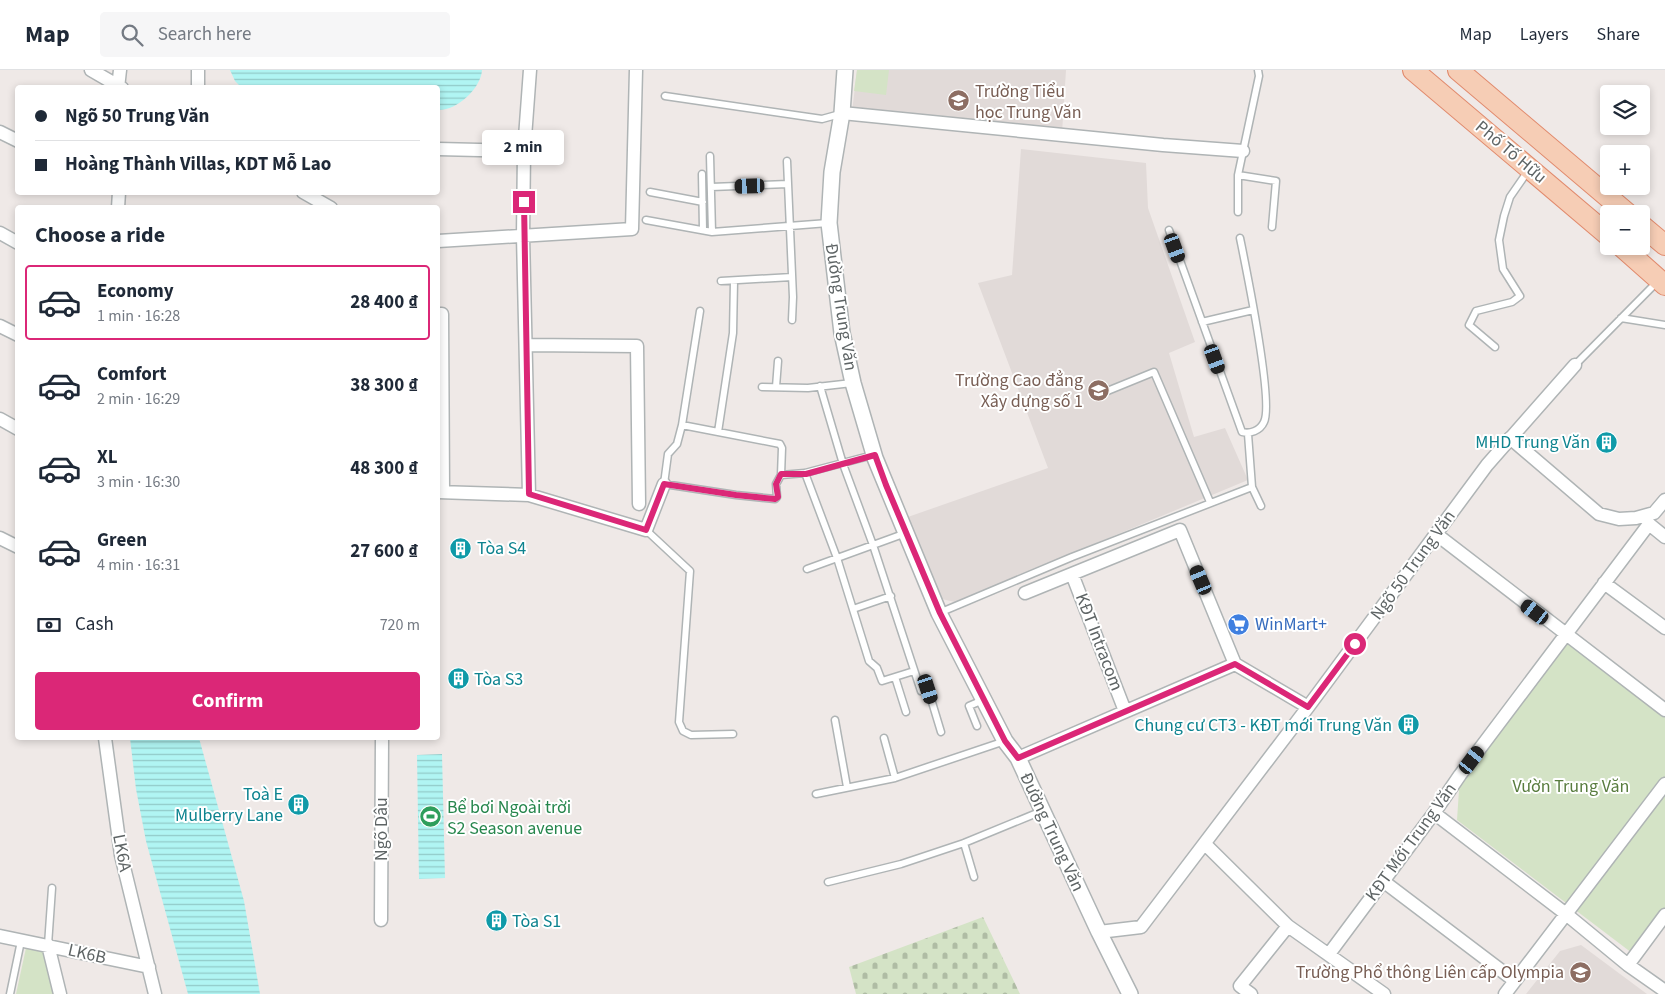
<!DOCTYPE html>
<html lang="en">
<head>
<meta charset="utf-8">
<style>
  :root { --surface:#fff; --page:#f6f6f7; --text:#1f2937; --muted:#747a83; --line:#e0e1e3; --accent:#db2777 }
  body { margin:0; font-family:"Source Sans 3",sans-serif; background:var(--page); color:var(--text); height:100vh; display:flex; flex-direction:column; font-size:19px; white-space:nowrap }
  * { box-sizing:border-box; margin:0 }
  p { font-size:16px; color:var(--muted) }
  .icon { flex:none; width:28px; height:28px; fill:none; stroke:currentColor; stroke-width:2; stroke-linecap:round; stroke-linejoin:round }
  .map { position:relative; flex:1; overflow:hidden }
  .details { position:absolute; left:15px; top:135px; width:425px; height:535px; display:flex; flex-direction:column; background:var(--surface); border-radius:5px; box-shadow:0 2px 8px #0003 }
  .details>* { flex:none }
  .top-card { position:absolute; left:15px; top:15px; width:425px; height:110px; border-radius:5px; box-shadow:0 2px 8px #0003; display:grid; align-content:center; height:110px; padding:0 20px; background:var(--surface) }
  .controls { position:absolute; left:1600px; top:15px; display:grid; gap:10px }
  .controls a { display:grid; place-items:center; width:50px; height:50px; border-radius:5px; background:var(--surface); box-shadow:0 2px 8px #0003; font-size:25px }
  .end { position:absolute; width:22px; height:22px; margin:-11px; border:6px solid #db2777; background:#fff; box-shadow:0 0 0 2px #fff }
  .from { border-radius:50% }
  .bubble { position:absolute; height:35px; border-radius:5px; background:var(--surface); box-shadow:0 2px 8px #0003; font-size:16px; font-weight:700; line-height:35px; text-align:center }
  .car { position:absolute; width:15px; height:30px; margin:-15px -8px; border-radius:6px; box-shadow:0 0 4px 1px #0007; background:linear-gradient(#222 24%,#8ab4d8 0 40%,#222 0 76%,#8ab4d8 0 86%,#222 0) }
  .top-card b { display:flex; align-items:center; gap:18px; height:48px; font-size:19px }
  .top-card b+b { border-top:1px solid var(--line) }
  .top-card i { width:12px; height:12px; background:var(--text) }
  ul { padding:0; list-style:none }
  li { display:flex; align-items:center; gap:15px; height:75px; margin:0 10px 8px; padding:0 10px; border:2px solid transparent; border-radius:5px }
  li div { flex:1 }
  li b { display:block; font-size:19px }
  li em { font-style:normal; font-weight:700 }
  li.active { border-color:var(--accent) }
  li>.icon { width:45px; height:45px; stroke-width:1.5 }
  h2 { padding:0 20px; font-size:22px; line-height:60px }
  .pay { display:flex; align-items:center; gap:12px; height:55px; padding:0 20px; font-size:19px }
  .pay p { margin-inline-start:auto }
  .button { display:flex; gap:10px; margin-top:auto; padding:10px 20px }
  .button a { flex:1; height:58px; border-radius:5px; background:var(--accent); color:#fff; font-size:20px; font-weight:700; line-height:58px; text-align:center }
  header { display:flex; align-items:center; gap:30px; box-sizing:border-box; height:70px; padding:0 25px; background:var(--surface); border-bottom:1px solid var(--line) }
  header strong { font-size:24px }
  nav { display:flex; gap:28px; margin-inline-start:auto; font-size:18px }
  .search { width:350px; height:45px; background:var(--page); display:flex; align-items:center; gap:12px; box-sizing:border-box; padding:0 18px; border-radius:5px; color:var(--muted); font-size:19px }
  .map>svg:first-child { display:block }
</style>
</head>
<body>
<header>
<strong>Map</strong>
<div class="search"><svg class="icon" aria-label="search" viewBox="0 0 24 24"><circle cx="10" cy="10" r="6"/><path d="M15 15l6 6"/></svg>Search here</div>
<nav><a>Map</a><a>Layers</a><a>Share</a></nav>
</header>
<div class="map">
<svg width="1665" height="924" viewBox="0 0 1665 924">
  <defs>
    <pattern id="cemetery-stones" width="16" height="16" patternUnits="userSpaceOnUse" patternTransform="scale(1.25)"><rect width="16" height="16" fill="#d4e3c6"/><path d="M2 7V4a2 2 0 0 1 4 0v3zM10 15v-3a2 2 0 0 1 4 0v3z" fill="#afbca4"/></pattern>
    <pattern id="water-rules" width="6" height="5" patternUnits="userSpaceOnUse" patternTransform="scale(1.25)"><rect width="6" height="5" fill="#b0f5f3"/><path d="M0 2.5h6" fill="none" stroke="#92cac8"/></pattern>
  </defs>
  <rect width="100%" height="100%" fill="#efe9e7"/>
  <path fill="#e1dad8" d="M857 0H1066L1062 63 852 42Z
    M1021 79 1146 93 1148 138 1195 272 1169 283 1194 367 1225 358 1248 410 955 532 937 528 905 448 1048 398 978 213 1012 205Z
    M1581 875 1647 924H1526L1560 881Z"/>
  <path fill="#d4e3c6" d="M857 0H889L886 25 854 21Z
    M1566 566 1665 640V840L1632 883 1457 750 1460 705Z
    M26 878 49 882 59 924H16Z"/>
  <path fill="url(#cemetery-stones)" d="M983 847 1020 924H856L849 897Z"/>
  <path fill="url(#water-rules)" d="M230 0H482C481 19 456 41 438 40V18L241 17 235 11Z
    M130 668H199L244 831 260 924H188L146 771 136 719Z
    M442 684 445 808 419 809 417 685Z"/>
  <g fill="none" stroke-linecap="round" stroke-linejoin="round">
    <defs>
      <path id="service" d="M665 26 822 49 840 44
        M710 86 712 162 828 153
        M787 91 793 227 792 250
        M702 104 703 160
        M1238 105 1276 111 1272 157
        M711 117 788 114
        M650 122 703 132
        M1238 142V105L1259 6 1258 0
        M646 150 712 162
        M1169 160 1242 362C1250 364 1260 361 1264 352 1274 332 1246 198 1240 168
        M721 211 792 207
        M700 241 682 355 677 374 668 384 664 414 736 425 775 429 777 427 776 414 781 405 805 403 873 385
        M1621 248 1665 255
        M1202 252 1253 240
        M1495 277 1469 255 1476 241 1512 232 1520 226 1503 199 1499 170 1504 146 1510 127 1528 101
        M1575 295 1658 211
        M820 316 843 394 873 475 921 621 928 619 941 662
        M762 317 808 318 852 313
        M776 317 778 291
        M1100 324 1154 302 1210 432
        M682 355 780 374 782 378 781 405
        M718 362 733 263 734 211
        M805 403 837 488 869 591 877 598 882 611 914 601
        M1252 417 1261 436
        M646 460 690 501 679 652 683 661 691 665 733 664
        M807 499 906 463
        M853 539 891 526
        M939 543 1072 487 1252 417 1248 364
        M895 607 906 642
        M835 650 847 717
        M977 656 969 636 983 630
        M884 668 895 708
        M816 724 895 708 1005 671
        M964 773 974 807
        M828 812 901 794 964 773 1042 741
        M48 875 52 818
        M10 924 21 871"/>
      <path id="minor" d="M91 0 122 18
        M118 18 120 0
        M198 18V0
        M842 43 1163 75 1243 81
        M0 62 18 71
        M438 79 524 81
        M303 122 331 138
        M118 138 119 122
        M0 163 18 173
        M438 171 632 159 636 0
        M438 244H442L443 422
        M0 256 18 265
        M526 275 637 276 639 434
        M0 349 18 359
        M1510 368 1599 444 1619 449 1636 448 1654 443 1665 430
        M438 422 529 425 646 460 664 414
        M529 425 523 166 524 81 530 0
        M1436 464 1665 640
        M0 468 18 477
        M1072 504 1125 641
        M1604 513 1665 558
        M1025 523 1180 460 1235 594 1308 637
        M105 668 121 785 155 924
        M1018 688 1235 594
        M1434 743 1566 844 1628 895 1665 921
        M1205 774 1288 856 1384 924
        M1383 811 1515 911
        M381 850 382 668
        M1099 862 1141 857 1308 637 1487 395 1575 295
        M0 866 149 897
        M48 875 60 924
        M1329 884 1434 743 1460 705 1649 454 1665 467
        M1628 895 1665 845
        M1251 924 1240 916 1288 856
        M1505 924 1665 714"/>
      <path id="tertiary" d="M845 0 842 43 832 102 829 153 842 263 853 313 875 388 939 543 1005 671 1018 688 1099 862 1130 924"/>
      <path id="primary" d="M1413 0 1609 166
        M1458 0 1628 144
        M1641 155 1665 175
        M1621 176 1665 215"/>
    </defs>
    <use href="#service" stroke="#afb4b5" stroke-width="9"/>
    <use href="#minor" stroke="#afb4b5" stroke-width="15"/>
    <use href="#tertiary" stroke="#afb4b5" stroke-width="18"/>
    <use href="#primary" stroke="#e18a6d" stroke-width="22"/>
    <use href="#service" stroke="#fff" stroke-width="6"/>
    <use href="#minor" stroke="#fff" stroke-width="12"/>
    <use href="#tertiary" stroke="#fff" stroke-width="15"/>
    <use href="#primary" stroke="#f6cdb5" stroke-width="20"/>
  </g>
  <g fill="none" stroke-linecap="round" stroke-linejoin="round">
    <path stroke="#db2777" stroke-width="6" d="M524 132 529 424 646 460 664 414 736 425 775 429 778 427 776 414 781 404H806L875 385 886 415 940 543 1005 671 1018 688 1235 594 1308 637 1355 574"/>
  </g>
  <defs>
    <symbol id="school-disc" viewBox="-11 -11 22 22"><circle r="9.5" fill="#8d6e63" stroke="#fff"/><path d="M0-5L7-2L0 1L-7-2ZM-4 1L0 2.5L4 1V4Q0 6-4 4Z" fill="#fff"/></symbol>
    <symbol id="university-disc" viewBox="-11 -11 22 22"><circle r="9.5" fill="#8d6e63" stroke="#fff"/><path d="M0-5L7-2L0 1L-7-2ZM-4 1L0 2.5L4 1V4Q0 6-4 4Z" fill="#fff"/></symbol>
    <symbol id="building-disc" viewBox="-11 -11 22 22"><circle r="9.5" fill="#0f9aa8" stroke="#fff"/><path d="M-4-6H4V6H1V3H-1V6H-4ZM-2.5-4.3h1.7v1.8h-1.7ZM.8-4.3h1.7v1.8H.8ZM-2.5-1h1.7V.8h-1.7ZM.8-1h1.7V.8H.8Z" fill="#fff"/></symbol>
    <symbol id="supermarket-disc" viewBox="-11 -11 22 22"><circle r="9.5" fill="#3f7fe0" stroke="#fff"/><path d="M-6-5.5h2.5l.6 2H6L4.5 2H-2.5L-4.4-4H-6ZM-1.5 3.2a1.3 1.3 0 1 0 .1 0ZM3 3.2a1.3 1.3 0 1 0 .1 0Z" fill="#fff"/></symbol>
    <symbol id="stadium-disc" viewBox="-11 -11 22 22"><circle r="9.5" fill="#2e9e5b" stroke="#fff"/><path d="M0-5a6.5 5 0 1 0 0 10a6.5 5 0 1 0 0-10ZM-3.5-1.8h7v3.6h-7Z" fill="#fff"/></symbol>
  </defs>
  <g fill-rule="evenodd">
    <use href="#school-disc" x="946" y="18" width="25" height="25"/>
    <use href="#university-disc" x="1086" y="308" width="25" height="25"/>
    <use href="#building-disc" x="1594" y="360" width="25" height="25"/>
    <use href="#building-disc" x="448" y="466" width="25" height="25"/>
    <use href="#supermarket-disc" x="1226" y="542" width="25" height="25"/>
    <use href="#building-disc" x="446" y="596" width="25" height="25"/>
    <use href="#building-disc" x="1396" y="642" width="25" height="25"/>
    <use href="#building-disc" x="286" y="722" width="25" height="25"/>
    <use href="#stadium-disc" x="418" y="734" width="25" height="25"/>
    <use href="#building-disc" x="484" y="838" width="25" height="25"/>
    <use href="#school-disc" x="1568" y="890" width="25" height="25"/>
  </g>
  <g text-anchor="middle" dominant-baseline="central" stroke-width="4" stroke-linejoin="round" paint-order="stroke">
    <g font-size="18" fill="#785e54" stroke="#fff" text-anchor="end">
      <text x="975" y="21" text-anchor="start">Trường Tiểu<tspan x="975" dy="21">học Trung Văn</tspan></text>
      <text x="1083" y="310">Trường Cao đẳng<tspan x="1083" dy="21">Xây dựng số 1</tspan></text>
      <text x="1564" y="902">Trường Phổ thông Liên cấp Olympia</text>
    </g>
    <g font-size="18" fill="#5e6465" stroke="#fff">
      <text transform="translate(1511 82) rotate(40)">Phố Tố Hữu</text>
      <text transform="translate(841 237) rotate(81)">Đường Trung Văn</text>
      <text transform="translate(1413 495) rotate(-54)">Ngõ 50 Trung Văn</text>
      <text transform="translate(1099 572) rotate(69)">KĐT Intracom</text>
      <text transform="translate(381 759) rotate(-90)">Ngõ Dâu</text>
      <text transform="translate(1052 762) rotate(65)">Đường Trung Văn</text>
      <text transform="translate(1411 772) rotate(-54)">KĐT Mới Trung Văn</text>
      <text transform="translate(122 783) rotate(79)">LK6A</text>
      <text transform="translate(87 884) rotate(13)">LK6B</text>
    </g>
    <g font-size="18" fill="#0d838f" stroke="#fff" text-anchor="end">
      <text x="1590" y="372">MHD Trung Văn</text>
      <text x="477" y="478" text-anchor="start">Tòa S4</text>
      <text x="474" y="609" text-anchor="start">Tòa S3</text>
      <text x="1392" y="655">Chung cư CT3 - KĐT mới Trung Văn</text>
      <text x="283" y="724">Toà E<tspan x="283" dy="21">Mulberry Lane</tspan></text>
      <text x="512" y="851" text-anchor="start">Tòa S1</text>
    </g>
    <g font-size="18" fill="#366cbe" stroke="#fff" text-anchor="start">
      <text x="1255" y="554">WinMart+</text>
    </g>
    <g font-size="18" fill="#587c3e" stroke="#fff">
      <text x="1571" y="716">Vườn Trung Văn</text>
    </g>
    <g font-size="18" fill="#27864d" stroke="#fff" text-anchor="start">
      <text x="447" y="737">Bể bơi Ngoài trời<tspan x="447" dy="21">S2 Season avenue</tspan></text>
    </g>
  </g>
</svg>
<div class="controls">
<a><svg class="icon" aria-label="layers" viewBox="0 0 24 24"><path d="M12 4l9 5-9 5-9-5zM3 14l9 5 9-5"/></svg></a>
<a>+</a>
<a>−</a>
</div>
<i class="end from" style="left:1355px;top:574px"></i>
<i class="end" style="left:524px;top:132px"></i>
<div class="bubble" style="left:482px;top:60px;width:82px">2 min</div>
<i class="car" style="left:750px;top:116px;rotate:268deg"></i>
<i class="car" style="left:1175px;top:178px;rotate:160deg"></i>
<i class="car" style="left:1215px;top:289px;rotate:160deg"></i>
<i class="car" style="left:1201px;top:510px;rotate:337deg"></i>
<i class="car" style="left:1535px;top:542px;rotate:307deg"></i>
<i class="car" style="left:928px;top:619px;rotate:162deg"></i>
<i class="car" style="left:1472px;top:690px;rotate:37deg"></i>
<div class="top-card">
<b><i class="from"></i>Ngõ 50 Trung Văn</b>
<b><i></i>Hoàng Thành Villas, KDT Mỗ Lao</b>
</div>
<section class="details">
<h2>Choose a ride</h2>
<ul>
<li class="active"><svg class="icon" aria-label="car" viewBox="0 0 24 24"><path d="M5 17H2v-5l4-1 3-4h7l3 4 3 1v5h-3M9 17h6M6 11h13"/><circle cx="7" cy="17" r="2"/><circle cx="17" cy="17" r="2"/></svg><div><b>Economy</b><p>1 min · 16:28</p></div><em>28 400 ₫</em></li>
<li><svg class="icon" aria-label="car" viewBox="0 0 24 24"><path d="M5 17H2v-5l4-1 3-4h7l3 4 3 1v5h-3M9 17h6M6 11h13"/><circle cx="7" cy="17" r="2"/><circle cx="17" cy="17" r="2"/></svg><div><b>Comfort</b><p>2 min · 16:29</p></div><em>38 300 ₫</em></li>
<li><svg class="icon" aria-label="car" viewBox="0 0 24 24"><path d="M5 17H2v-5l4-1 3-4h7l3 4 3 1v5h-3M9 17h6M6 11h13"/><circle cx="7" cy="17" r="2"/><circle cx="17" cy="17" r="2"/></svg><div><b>XL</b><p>3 min · 16:30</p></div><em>48 300 ₫</em></li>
<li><svg class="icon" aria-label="car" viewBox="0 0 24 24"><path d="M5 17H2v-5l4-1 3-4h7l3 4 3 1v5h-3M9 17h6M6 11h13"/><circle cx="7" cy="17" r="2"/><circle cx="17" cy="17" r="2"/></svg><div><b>Green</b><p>4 min · 16:31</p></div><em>27 600 ₫</em></li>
</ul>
<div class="pay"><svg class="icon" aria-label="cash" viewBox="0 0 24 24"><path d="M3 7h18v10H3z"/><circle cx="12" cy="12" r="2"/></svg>Cash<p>720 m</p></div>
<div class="button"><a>Confirm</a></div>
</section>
</div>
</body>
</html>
